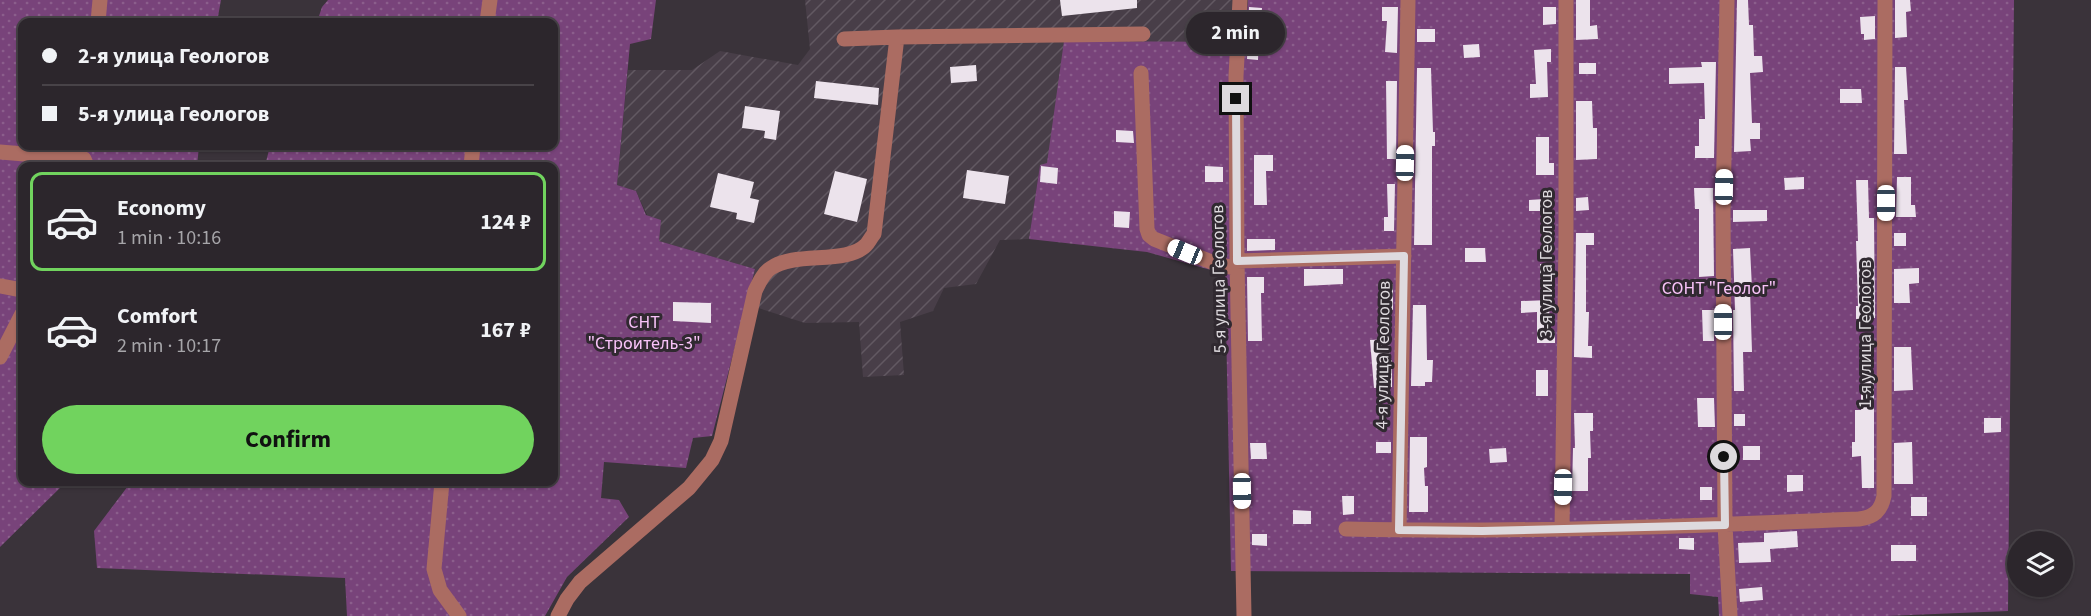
<!DOCTYPE html>
<html lang="en">
<head>
<meta charset="utf-8">
<style>
  :root { --surface:#2c262c; --page:#383238; --text:#f1f3f6; --muted:#a6a5a9; --line:#484348; --accent:#71d35e }
  body { margin:0; font-family:"Source Sans 3",sans-serif; background:var(--page); color:var(--text); height:100vh; display:flex; flex-direction:column; font-size:22px; white-space:nowrap }
  * { box-sizing:border-box; margin:0 }
  p { font-size:20px; color:var(--muted) }
  .icon { flex:none; width:33px; height:33px; fill:none; stroke:currentColor; stroke-width:2; stroke-linecap:round; stroke-linejoin:round }
  .map { position:relative; flex:1; overflow:hidden }
  .side { position:absolute; left:18px; top:162px; width:540px; height:324px; display:flex; flex-direction:column; background:var(--surface); border-radius:12px; box-shadow:0 2px 4px #0004,0 0 0 2px var(--line) }
  .side>* { flex:none }
  .hud { position:absolute; left:18px; top:18px; width:540px; height:132px; border-radius:12px; box-shadow:0 2px 4px #0004,0 0 0 2px var(--line); display:grid; align-content:center; height:132px; padding:0 24px; background:var(--surface) }
  .controls { position:absolute; left:2007px; top:531px; display:grid; gap:12px }
  .controls a { display:grid; place-items:center; width:66px; height:66px; border-radius:50%; background:var(--surface); box-shadow:0 2px 4px #0004,0 0 0 2px var(--line); font-size:30px }
  .end { position:absolute; width:27px; height:27px; margin:-14px; border:8px solid #dedade; background:#111; box-shadow:0 0 0 3px #111 }
  .from { border-radius:50% }
  .bubble { position:absolute; height:42px; border-radius:21px; background:var(--surface); box-shadow:0 2px 4px #0004,0 0 0 2px var(--line); font-size:20px; font-weight:700; line-height:42px; text-align:center }
  .car { position:absolute; width:18px; height:36px; margin:-18px -9px; border-radius:8px; box-shadow:0 0 4px 2px #0007; background:linear-gradient(#fff 24%,#345 0 40%,#fff 0 76%,#345 0 86%,#fff 0) }
  .hud b { display:flex; align-items:center; gap:21px; height:57px; font-size:22px }
  .hud b+b { border-top:2px solid var(--line) }
  .hud i { width:15px; height:15px; background:var(--text) }
  ul { padding:10px 0 0; list-style:none }
  li { display:flex; align-items:center; gap:18px; height:99px; margin:0 12px 9px; padding:0 12px; border:3px solid transparent; border-radius:12px }
  li div { flex:1 }
  li b { display:block; font-size:22px }
  li em { font-style:normal; font-weight:700 }
  li.on { border-color:var(--accent) }
  li>.icon { width:54px; height:54px; stroke-width:1.5 }
  .button { display:flex; gap:12px; margin-top:auto; padding:12px 24px }
  .button a { flex:1; height:69px; border-radius:36px; background:var(--accent); color:#111; font-size:24px; font-weight:700; line-height:69px; text-align:center }
  .map>svg:first-child { display:block }
</style>
</head>
<body>
<div class="map">
<svg width="2091" height="616" viewBox="0 0 2091 616">
  <defs>
    <pattern id="industrial-furrows" width="10" height="10" patternUnits="userSpaceOnUse" patternTransform="scale(1.5)"><rect width="10" height="10" fill="#483e48"/><path d="M-1 1l2-2M0 10L10 0M9 11l2-2" fill="none" stroke="#625962"/></pattern>
    <pattern id="garden-dots" width="8" height="8" patternUnits="userSpaceOnUse" patternTransform="scale(1.5)"><rect width="8" height="8" fill="#78437a"/><path d="M2 2h.1M6 6h.1" fill="none" stroke="#8b5e8c" stroke-width="1.8" stroke-linecap="round"/></pattern>
  </defs>
  <rect width="100%" height="100%" fill="#3a333a"/>
  <path fill="url(#industrial-furrows)" d="M805 0H1248L1245 42 1047 164 1040 165 1029 239 1000 240 976 284 944 288 933 311 900 322 904 375 863 377 859 322 805 323 746 304 755 269 659 241 636 191 617 185 628 70H692L720 51 798 65 810 49Z"/>
  <path fill="url(#garden-dots)" d="M0 0H221L217 22H22V146H199L197 166H22V482H66L0 547Z
    M328 0H656L651 39 630 44 617 185 636 191 646 215 661 220 659 241 755 269 712 436 693 438 686 468 604 462 601 498 619 500 629 517 567 577 545 616H347L345 578 97 568 94 531 131 482H554V166H265L270 146H554V22H317L322 7Z
    M1248 0H2014L2008 611 1886 616H1719L1718 597 1690 594V574L1231 571 1225 274 1147 252 1029 239 1040 165 1047 163 1064 41 1245 42Z"/>
  <path fill="#ece3ec" d="M1060 0H1137V8L1062 16Z
    M1576 0H1590V26L1597 25 1598 39 1576 40Z
    M1737 0H1748L1749 25H1753L1754 56H1762L1763 72 1750 73 1752 123H1760V139H1750L1751 151 1734 152Z
    M1895 0H1910L1911 11 1906 12 1907 37 1895 38Z
    M1249 7 1262 8 1261 20H1259L1258 60 1247 59Z
    M1382 7H1398L1397 53 1385 52 1387 21H1382Z
    M1543 7H1556V24L1543 25Z
    M1875 16V39L1864 40V34H1861L1860 17Z
    M1417 29H1435V42H1417Z
    M1479 44 1480 57 1464 58 1463 45Z
    M1551 49V62H1547L1548 97 1530 98V84H1536L1534 50Z
    M1701 62H1716L1714 158H1695V146H1699V119H1705L1704 83 1669 84V68L1702 67Z
    M1579 63H1596V74H1579Z
    M976 65 977 81 951 83 950 67Z
    M1895 67H1906L1908 100H1904L1907 154H1894Z
    M1417 68H1431L1433 132H1435V146H1432V245H1414Z
    M816 81 879 88 878 105 814 98Z
    M1386 81H1397L1396 159H1387Z
    M1840 89H1861L1862 103H1840Z
    M1576 101H1592L1593 128H1597V159L1576 160Z
    M745 106 780 111 776 140 764 138 765 131 742 128Z
    M1116 130 1133 131 1134 143 1116 142Z
    M1536 137H1549V163H1554V175H1536Z
    M1254 155H1273V171H1266L1267 205H1254Z
    M1041 166 1058 168 1057 184 1040 182Z
    M1205 166 1223 167V182H1205Z
    M967 170 1009 176 1005 204 963 198Z
    M835 171 867 179 857 222 824 214Z
    M718 173 754 182 750 198 759 200 754 223 736 219 737 213 710 207Z
    M1804 177V189L1785 190 1784 178Z
    M1897 177H1911V205H1915L1916 217H1896Z
    M1856 180H1868L1869 218H1874L1875 318 1856 319V306H1858L1856 241H1858Z
    M1387 184H1395L1394 231H1384V217H1388Z
    M1694 188H1713L1714 276 1699 277V209H1695Z
    M1588 197 1589 210 1576 211V198Z
    M1544 199V211H1529V200Z
    M1733 210H1767V221L1733 222Z
    M1114 211 1130 212 1129 228 1114 227Z
    M1576 233H1594V245H1586V312H1589L1588 346H1592V358L1574 357Z
    M1894 233H1906V246H1894Z
    M1247 239H1275V250L1247 251Z
    M1465 248H1485L1486 262H1465Z
    M1750 248 1752 288 1750 289 1752 352H1743L1744 391H1734L1733 310H1735L1733 249Z
    M1540 264H1553L1554 277H1540Z
    M1919 268V283L1909 284 1910 303H1894V269Z
    M1304 269H1343V284L1304 286Z
    M1247 277H1264V293H1261L1262 341H1248Z
    M1383 284H1393V310H1383Z
    M1549 300 1550 332H1555V343H1537V312L1521 313V301Z
    M673 302 711 303V323L673 321Z
    M1413 305H1426L1427 360H1433L1432 382H1425V386H1411Z
    M1702 310H1714V341H1703Z
    M1389 339 1390 360H1392V387L1374 388 1370 340Z
    M1894 347H1911L1913 390 1894 391Z
    M1536 370H1548V396H1536Z
    M1861 378H1874V488H1862L1861 456 1852 457V442H1855V410H1861Z
    M1697 398H1714L1715 427H1698Z
    M1574 413H1593V431H1590L1591 458H1588V491H1572L1573 448H1575Z
    M1734 414H1745V426H1734Z
    M1984 418H2001V432L1984 433Z
    M1410 437H1427V467L1424 468 1425 486H1428V512H1409Z
    M1376 442H1391V453H1376Z
    M1912 442 1913 484H1894V443Z
    M1250 443H1266L1267 459H1251Z
    M1743 446H1760V460H1743Z
    M1506 448 1507 462 1490 463 1489 449Z
    M1787 475H1803V491L1787 492Z
    M1700 487H1712V500H1700Z
    M1342 496H1354V514L1343 515Z
    M1911 497H1927V516H1911Z
    M1293 510 1311 511V524H1293Z
    M1797 531 1798 547 1770 549 1771 562 1739 563 1738 543 1764 542V533Z
    M1252 534H1267V546L1252 545Z
    M1679 538H1694V550L1679 549Z
    M1891 545H1916V561H1891Z
    M1762 587 1763 600 1740 602 1739 589Z"/>
  <g fill="none" stroke-linecap="round" stroke-linejoin="round">
    <path stroke="#ab6c62" stroke-width="15" d="M1240 0 1236 76 1237 261 1244 616
      M1727 0 1723 210 1725 525 1730 616
      M98 22 100 0
      M487 22 490 0
      M844 39 897 37
      M1141 73 1147 229 1149 235 1154 239 1219 265 1237 268
      M0 152 84 159 87 166
      M471 166 473 146
      M1237 261 1404 256
      M0 286 22 290
      M0 357 22 314
      M442 482 434 569 440 590 459 616
      M1346 529C1517 533 1688 526 1859 519 1874 517 1881 511 1884 496L1885 0
      M1562 529 1566 240V0
      M1399 530 1408 0
      M558 616 567 599 580 582 689 488 712 460 721 441 755 291C759 283 763 273 771 268 795 251 847 265 866 245 869 242 871 237 874 234L897 37 1143 34"/>
  </g>
  <g fill="none" stroke-linecap="round" stroke-linejoin="round">
    <path stroke="#dedade" stroke-width="8" d="M1236 99 1237 261 1404 256 1399 530 1482 531 1725 525 1724 457"/>
  </g>
  <g text-anchor="middle" dominant-baseline="central" stroke-width="6" stroke-linejoin="round" paint-order="stroke">
    <g font-size="18" fill="#dedade" stroke="#302930">
      <text transform="translate(1546 264) rotate(-90)">3-я улица Геологов</text>
      <text transform="translate(1219 279) rotate(-91)">5-я улица Геологов</text>
      <text transform="translate(1865 334) rotate(-90)">1-я улица Геологов</text>
      <text transform="translate(1383 355) rotate(-89)">4-я улица Геологов</text>
    </g>
    <g font-size="18" fill="#f9c3f9" stroke="#302930">
      <text x="1719" y="288">СОНТ "Геолог"</text>
      <text x="644" y="322">СНТ<tspan x="644" dy="21">"Строитель-3"</tspan></text>
    </g>
  </g>
</svg>
<div class="controls">
<a><svg class="icon" aria-label="layers" viewBox="0 0 24 24"><path d="M12 4l9 5-9 5-9-5zM3 14l9 5 9-5"/></svg></a>
</div>
<i class="end from" style="left:1724px;top:457px"></i>
<i class="end" style="left:1236px;top:99px"></i>
<div class="bubble" style="left:1186px;top:12px;width:99px">2 min</div>
<i class="car" style="left:1405px;top:163px;rotate:1deg"></i>
<i class="car" style="left:1724px;top:187px;rotate:1deg"></i>
<i class="car" style="left:1886px;top:203px;rotate:180deg"></i>
<i class="car" style="left:1185px;top:252px;rotate:292deg"></i>
<i class="car" style="left:1723px;top:322px;rotate:0deg"></i>
<i class="car" style="left:1563px;top:487px;rotate:181deg"></i>
<i class="car" style="left:1242px;top:491px;rotate:179deg"></i>
<div class="hud">
<b><i class="from"></i>2-я улица Геологов</b>
<b><i></i>5-я улица Геологов</b>
</div>
<section class="side">
<ul>
<li class="on"><svg class="icon" aria-label="car" viewBox="0 0 24 24"><path d="M5 17H2v-5l4-1 3-4h7l3 4 3 1v5h-3M9 17h6M6 11h13"/><circle cx="7" cy="17" r="2"/><circle cx="17" cy="17" r="2"/></svg><div><b>Economy</b><p>1 min · 10:16</p></div><em>124 ₽</em></li>
<li><svg class="icon" aria-label="car" viewBox="0 0 24 24"><path d="M5 17H2v-5l4-1 3-4h7l3 4 3 1v5h-3M9 17h6M6 11h13"/><circle cx="7" cy="17" r="2"/><circle cx="17" cy="17" r="2"/></svg><div><b>Comfort</b><p>2 min · 10:17</p></div><em>167 ₽</em></li>
</ul>
<div class="button"><a>Confirm</a></div>
</section>
</div>
</body>
</html>
